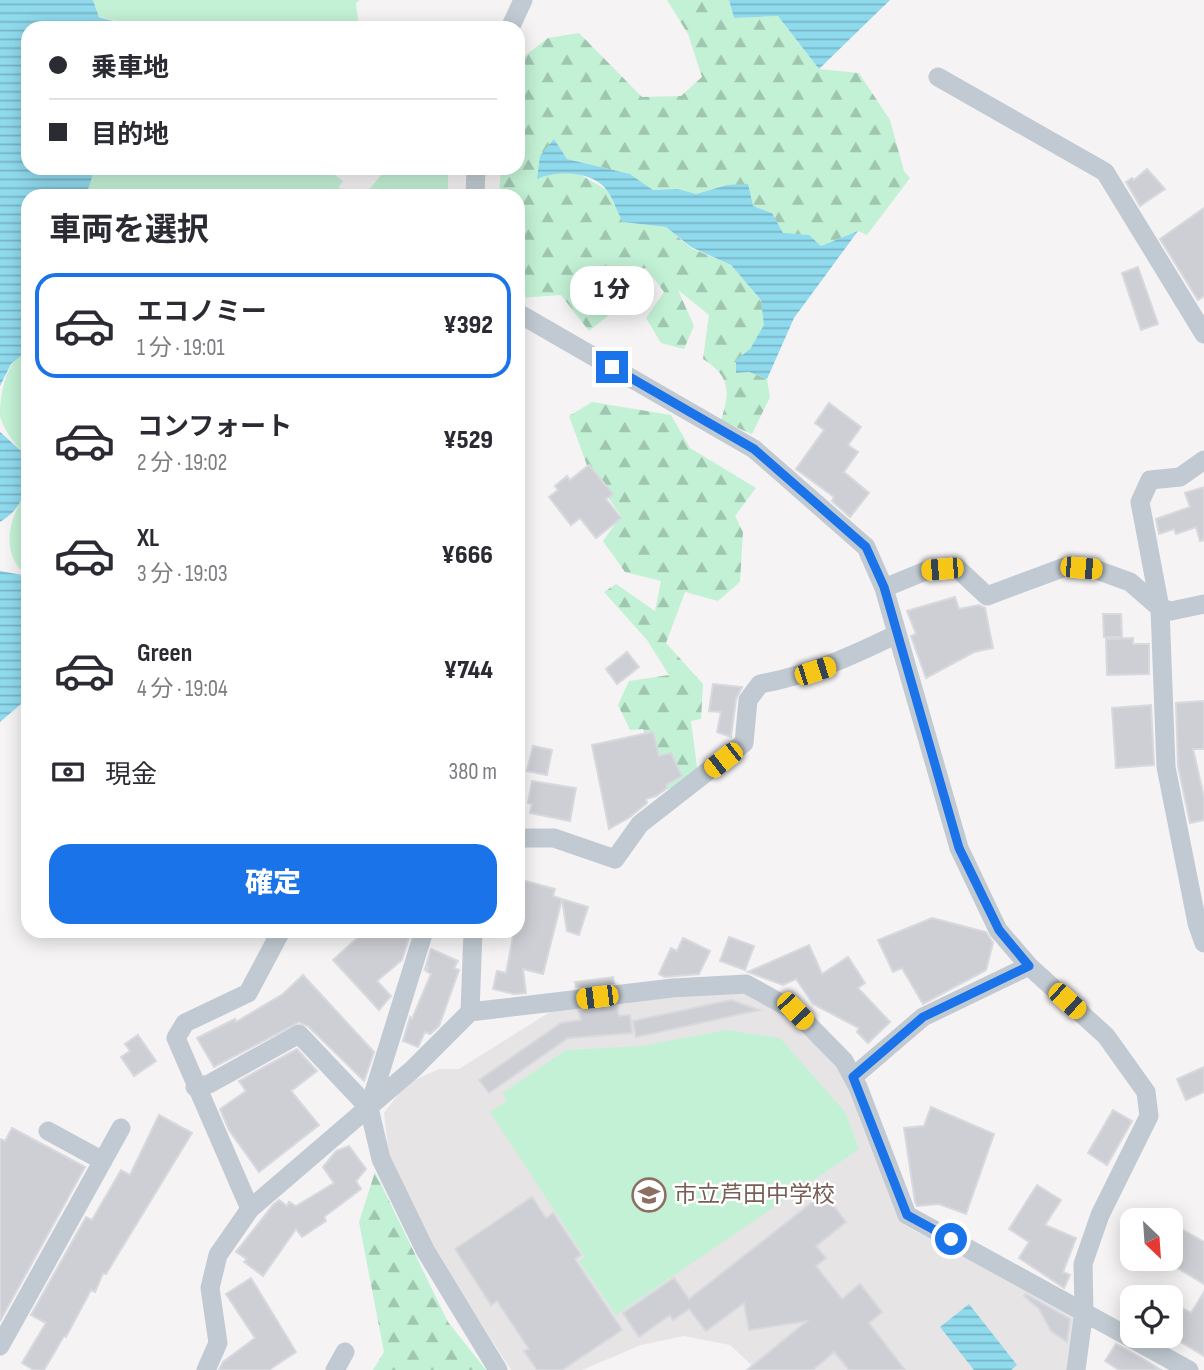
<!DOCTYPE html>
<html lang="ja">
<head>
<meta charset="utf-8">
<style>
  :root { --surface:#fff; --page:#f7f7f7; --text:#2b2b33; --muted:#7c7c81; --line:#e1e1e2; --accent:#1a73e8 }
  body { margin:0; font-family:"Sofia Sans Condensed","Noto Sans JP",sans-serif; background:var(--page); color:var(--text); height:100vh; display:flex; flex-direction:column; font-size:26px; white-space:nowrap }
  * { box-sizing:border-box; margin:0 }
  p { font-size:23px; color:var(--muted) }
  .icon { flex:none; width:38px; height:38px; fill:none; stroke:currentColor; stroke-width:2; stroke-linecap:round; stroke-linejoin:round }
  .map { position:relative; flex:1; overflow:hidden }
  .details { position:absolute; left:21px; top:189px; width:504px; height:749px; display:flex; flex-direction:column; background:var(--surface); border-radius:21px; box-shadow:0 4px 18px #0003 }
  .details>* { flex:none }
  .top-card { position:absolute; left:21px; top:21px; width:504px; height:154px; border-radius:21px; box-shadow:0 4px 18px #0003; display:grid; align-content:center; height:154px; padding:0 28px; background:var(--surface) }
  .needle { width:46px; rotate:155deg }
  .fabs { position:absolute; left:1120px; top:1208px; display:grid; gap:14px }
  .fabs a { display:grid; place-items:center; width:63px; height:63px; border-radius:14px; background:var(--surface); box-shadow:0 4px 18px #0003; font-size:35px }
  .end { position:absolute; width:32px; height:32px; margin:-16px; border:9px solid #1a73e8; background:#fff; box-shadow:0 0 0 4px #fff }
  .from { border-radius:50% }
  .bubble { position:absolute; height:49px; border-radius:21px; background:var(--surface); box-shadow:0 4px 18px #0003; font-size:23px; font-weight:800; line-height:49px; text-align:center }
  .car { position:absolute; width:21px; height:42px; margin:-21px -10px; border-radius:9px; box-shadow:0 0 5px 2px #0007; background:linear-gradient(#f5c518 24%,#345 0 40%,#f5c518 0 76%,#345 0 86%,#f5c518 0) }
  .top-card b { display:flex; align-items:center; gap:24px; height:66px; font-size:26px }
  .top-card b+b { border-top:2px solid var(--line) }
  .top-card i { width:18px; height:18px; background:var(--text) }
  ul { padding:0; list-style:none }
  li { display:flex; align-items:center; gap:21px; height:105px; margin:0 14px 10px; padding:0 14px; border:4px solid transparent; border-radius:21px }
  li div { flex:1 }
  li b { display:block; font-size:26px }
  li em { font-style:normal; font-weight:800 }
  li.selected { border-color:var(--accent) }
  li>.icon { width:63px; height:63px; stroke-width:1.5 }
  h2 { padding:0 28px; font-size:32px; line-height:84px }
  .pay { display:flex; align-items:center; gap:18px; height:77px; padding:0 28px; font-size:26px }
  .pay p { margin-inline-start:auto }
  .cta { display:flex; gap:14px; margin-top:auto; padding:14px 28px }
  .cta a { flex:1; height:80px; border-radius:21px; background:var(--accent); color:#fff; font-size:28px; font-weight:800; line-height:80px; text-align:center }
  .map>svg:first-child { display:block }
</style>
</head>
<body>
<div class="map">
<svg width="1204" height="1370" viewBox="0 0 1204 1370">
  <defs>
    <pattern id="forest-firs" width="22" height="20" patternUnits="userSpaceOnUse" patternTransform="scale(1.75)"><rect width="22" height="20" fill="#c3f1d5"/><path d="M5 1l3.5 6h-7zM16 11l3.5 6h-7z" fill="#a0c6b0"/></pattern>
    <pattern id="water-rules" width="6" height="5" patternUnits="userSpaceOnUse" patternTransform="scale(1.75)"><rect width="6" height="5" fill="#90daee"/><path d="M0 2.5h6" fill="none" stroke="#78b4c4"/></pattern>
  </defs>
  <rect width="100%" height="100%" fill="#f5f3f3"/>
  <path fill="#e6e4e5" d="M746 992 770 1002 801 1029 851 1083 904 1225 1083 1318 1069 1370H757L730 1345 684 1336 641 1345 582 1370H511L439 1258 390 1165 384 1113 406 1084 439 1069H459L558 1007Z"/>
  <path fill="#c3f1d5" d="M93 0H360L356 3 359 28H138L99 16Z
    M95 168H325L343 181 338 188 367 192 387 168H448V196H86Z
    M28 350V457C16 446 5 433 0 416 0 393 6 360 28 350Z
    M28 491V576C0 556 7 519 28 491Z
    M726 1030 780 1038 845 1112 859 1149 616 1315 579 1261 585 1257 490 1112 507 1101 503 1093 566 1050 642 1046Z"/>
  <path fill="url(#forest-firs)" d="M667 0H729L734 18 778 16 819 69 859 73 890 120 904 171 910 178 867 235 858 231 821 246 809 235 783 234 772 213 753 206 727 185 696 194 678 189 653 190 630 174 567 159 553 172 579 174 607 190 623 222 666 227 691 248 731 265 761 300 765 325 750 349 749 372 767 379 770 397 752 434 721 421C730 391 731 377 703 359L709 315 678 290 694 326 684 349 661 343 646 318 664 292 646 268 622 273 624 303 589 331 561 295 518 298V196H499L501 168H518V61L548 38 579 33 642 97 681 96 702 77 688 34Z
    M592 402 671 415 690 448 756 488 735 516 743 532 740 582 718 601 685 592 666 643 703 684 701 719 691 721 698 774 681 787 666 789 643 729 630 730 618 705 629 681 669 675 647 640 604 592 616 584 655 611 661 581 625 572 603 541 621 516 588 468 569 416Z
    M375 1172 448 1322 486 1370H373L384 1352 359 1222Z"/>
  <path fill="url(#water-rules)" d="M0 0H93L99 17 138 28H28V168H95L86 196H28V350L11 364 0 386Z
    M729 0H890L819 69 778 16 734 18Z
    M554 139 567 159 630 174 653 190 678 189 696 194 727 185 748 184 753 206 772 213 783 233 809 235 821 246 858 231 794 318 767 379 749 372 736 373V360L750 349 764 325 761 300 731 265 691 247 666 227 623 222C617 212 614 201 608 192 595 171 557 170 537 179L540 156Z
    M0 432 28 457C28 485 27 505 0 522Z
    M0 571 28 576V698L0 722Z
    M969 1304 1017 1365 1011 1370H974L940 1327Z"/>
  <path fill="#cdcfd5" stroke="#d7d9de" stroke-width="2" d="M1147 169 1165 189 1140 206 1126 182 1132 178 1134 180Z
    M1204 208V296L1198 300 1160 239Z
    M1138 267 1158 324 1141 330 1122 273Z
    M829 403 861 427 848 445 858 452 844 472 869 493 850 517 832 501 834 497 796 469 824 430 815 423Z
    M589 465 613 494 606 499 621 518 596 538 580 518 571 525 549 497 558 490 555 486 567 476 570 480Z
    M1204 487V540L1200 541 1196 527 1176 534 1174 529 1159 534 1156 519 1190 507 1185 493Z
    M955 597 959 609 979 605 985 608 993 648 974 652 926 678 911 636 916 634 907 611Z
    M1103 614H1121L1122 637H1104Z
    M1133 638V644H1149V674L1107 675 1106 639Z
    M627 652 639 667 617 684 606 669Z
    M713 684 742 687 736 699 731 737 717 732 721 712 709 711Z
    M1204 701V749H1193L1204 797V820L1190 823 1178 766 1176 703Z
    M1151 705 1154 765 1116 768 1112 708Z
    M653 732 659 756 671 753 682 776 666 785 667 788 656 796 646 799 647 803 630 817 609 829 592 745Z
    M533 746 552 750 547 775 527 771Z
    M532 781 576 788 570 821 530 813 532 804 528 803Z
    M518 879 555 889 553 896 562 899 543 974 523 969 526 993 514 994 493 989 497 971 506 973 514 931H518L522 909 518 908Z
    M562 899 588 907 579 935 567 931Z
    M932 918 986 932 993 943 986 970 923 1004 902 968 893 972 878 940Z
    M365 931H411L402 960 377 981 391 996 379 1010 333 960Z
    M729 937 754 946 745 970 720 961Z
    M683 938 710 951 699 974 665 977 659 974 671 948 677 951Z
    M809 945 822 974 848 957 865 983 858 988 890 1022 868 1043 857 1032 859 1028 813 1004 796 979 783 985 748 972Z
    M431 949 458 961 454 968 459 970 439 1026 430 1034 425 1032 418 1047 403 1041 410 1017 412 1019 431 974 426 971 429 966 425 969Z
    M303 975 374 1052 364 1081 308 1026 299 1022 214 1067 197 1038 235 1019 236 1022 283 994Z
    M613 977 614 983 576 987 575 982Z
    M731 1000 759 1010 636 1037 633 1021Z
    M617 1007 619 1016 630 1015 632 1033 568 1038 489 1093 479 1080 561 1023 581 1020 579 1011Z
    M138 1035 156 1061 134 1076 121 1057 130 1051 125 1044Z
    M297 1049 317 1071 291 1091 319 1125 259 1172 229 1130 220 1109 246 1091 239 1081Z
    M1204 1067V1092L1186 1100 1177 1079Z
    M931 1107 994 1134 966 1214 939 1204 917 1206 915 1202 904 1128 924 1126Z
    M1113 1110 1132 1121 1107 1165 1088 1153Z
    M159 1115 192 1133 106 1274 103 1273 95 1292 91 1290 66 1337 64 1336 44 1370H34L22 1363 46 1323 31 1315 86 1217 92 1220 121 1170 130 1175Z
    M12 1128 85 1167 0 1321V1139L5 1141Z
    M349 1146 366 1169 356 1181 361 1189 324 1217 326 1221 302 1237 296 1229 263 1276 244 1262 247 1259 236 1252 273 1205 279 1200 287 1206 289 1202 296 1206 334 1183 323 1167 336 1151Z
    M1037 1185 1061 1200 1045 1225 1076 1238 1063 1272 1070 1275 1064 1288 1019 1258 1029 1242 1009 1229Z
    M824 1193 846 1222 816 1246 826 1258 816 1266 842 1299 860 1284 882 1312 869 1323 905 1370H849L834 1352 813 1370H747L807 1321 749 1330 744 1303 706 1331 689 1309 673 1320 670 1315 639 1337 623 1313 674 1278 689 1299Z
    M532 1197 546 1218 553 1213 581 1255 575 1259 622 1330 562 1370H537L524 1351 529 1349 497 1301 491 1305 455 1249Z
    M1171 1223 1204 1242V1284L1171 1264Z
    M251 1278 296 1352 269 1370H219L223 1362 255 1338 226 1294Z
    M1204 1292V1356L1171 1336V1322L1180 1307 1191 1313Z
    M1026 1294 1070 1319 1067 1342 1051 1331 1039 1309 1024 1296Z
    M1116 1344 1145 1360 1161 1370H1119L1105 1361Z"/>
  <g fill="none" stroke-linecap="round" stroke-linejoin="round">
    <path stroke="#c1cad2" stroke-width="19" d="M510 28 523 0
      M938 77 1105 172 1204 334
      M475 196 476 168
      M518 313 754 449 866 547 884 588 959 848 998 930 1029 966 1106 1036 1146 1092 1149 1116 1100 1215 1083 1264 1084 1310 1076 1370
      M1204 460 1180 477 1150 480 1140 502 1160 608 1166 767 1197 923 1204 943
      M884 588 928 570 956 567 987 596 1065 567 1097 570 1130 582 1160 608 1171 611 1204 604
      M518 838H554L615 859 640 824 744 743 748 700 760 684C810 675 852 656 897 634
      M424 931 369 1108 381 1159 425 1250 498 1370
      M470 1012 473 931
      M853 1077 923 1017 1029 966
      M195 1087 209 1084 299 1034 369 1108
      M48 1131 103 1161
      M250 1209 176 1038 185 1023 248 993 281 931
      M0 1346 121 1128
      M206 1370 218 1343 210 1288 218 1255 250 1209 413 1069 470 1012 673 988 746 984 795 1011 844 1061 858 1087 907 1215 1189 1370
      M335 1370 345 1352"/>
  </g>
  <g fill="none" stroke-linecap="round" stroke-linejoin="round">
    <path stroke="#1a73e8" stroke-width="9" d="M612 367 754 449 866 547 884 587 959 848 999 930 1029 966 923 1017 853 1077 907 1215 951 1239"/>
  </g>
  <defs>
    <symbol id="school-ring" viewBox="-11 -11 22 22"><circle r="9.5" fill="#fff" stroke="#8d6e63" stroke-width="1.5"/><path d="M0-5L7-2L0 1L-7-2ZM-4 1L0 2.5L4 1V4Q0 6-4 4Z" fill="#8d6e63"/></symbol>
  </defs>
  <g fill-rule="evenodd">
    <use href="#school-ring" x="630" y="1176" width="38" height="38"/>
  </g>
  <g text-anchor="middle" dominant-baseline="central" stroke-width="5" stroke-linejoin="round" paint-order="stroke">
    <g font-size="23" fill="#785e54" stroke="#fff" text-anchor="start">
      <text x="674" y="1195">市立芦田中学校</text>
    </g>
  </g>
</svg>
<div class="fabs">
<a><svg class="needle" viewBox="-14 -14 28 28"><path d="M0-13l5 13h-10z" fill="#e53935"/><path d="M0 13l5-13h-10z" fill="#7c7c81"/></svg></a>
<a><svg class="icon" aria-label="locate" viewBox="0 0 24 24"><circle cx="12" cy="12" r="6"/><path d="M12 2v4M12 18v4M2 12h4M18 12h4"/></svg></a>
</div>
<i class="end from" style="left:951px;top:1239px"></i>
<i class="end" style="left:612px;top:367px"></i>
<div class="bubble" style="left:570px;top:266px;width:84px">1 分</div>
<i class="car" style="left:1081px;top:568px;rotate:95deg"></i>
<i class="car" style="left:942px;top:569px;rotate:265deg"></i>
<i class="car" style="left:815px;top:671px;rotate:72deg"></i>
<i class="car" style="left:723px;top:760px;rotate:232deg"></i>
<i class="car" style="left:597px;top:997px;rotate:263deg"></i>
<i class="car" style="left:1067px;top:1001px;rotate:132deg"></i>
<i class="car" style="left:795px;top:1011px;rotate:136deg"></i>
<div class="top-card">
<b><i class="from"></i>乗車地</b>
<b><i></i>目的地</b>
</div>
<section class="details">
<h2>車両を選択</h2>
<ul>
<li class="selected"><svg class="icon" aria-label="car" viewBox="0 0 24 24"><path d="M5 17H2v-5l4-1 3-4h7l3 4 3 1v5h-3M9 17h6M6 11h13"/><circle cx="7" cy="17" r="2"/><circle cx="17" cy="17" r="2"/></svg><div><b>エコノミー</b><p>1 分 · 19:01</p></div><em>¥392</em></li>
<li><svg class="icon" aria-label="car" viewBox="0 0 24 24"><path d="M5 17H2v-5l4-1 3-4h7l3 4 3 1v5h-3M9 17h6M6 11h13"/><circle cx="7" cy="17" r="2"/><circle cx="17" cy="17" r="2"/></svg><div><b>コンフォート</b><p>2 分 · 19:02</p></div><em>¥529</em></li>
<li><svg class="icon" aria-label="car" viewBox="0 0 24 24"><path d="M5 17H2v-5l4-1 3-4h7l3 4 3 1v5h-3M9 17h6M6 11h13"/><circle cx="7" cy="17" r="2"/><circle cx="17" cy="17" r="2"/></svg><div><b>XL</b><p>3 分 · 19:03</p></div><em>¥666</em></li>
<li><svg class="icon" aria-label="car" viewBox="0 0 24 24"><path d="M5 17H2v-5l4-1 3-4h7l3 4 3 1v5h-3M9 17h6M6 11h13"/><circle cx="7" cy="17" r="2"/><circle cx="17" cy="17" r="2"/></svg><div><b>Green</b><p>4 分 · 19:04</p></div><em>¥744</em></li>
</ul>
<div class="pay"><svg class="icon" aria-label="cash" viewBox="0 0 24 24"><path d="M3 7h18v10H3z"/><circle cx="12" cy="12" r="2"/></svg>現金<p>380 m</p></div>
<div class="cta"><a>確定</a></div>
</section>
</div>
</body>
</html>
